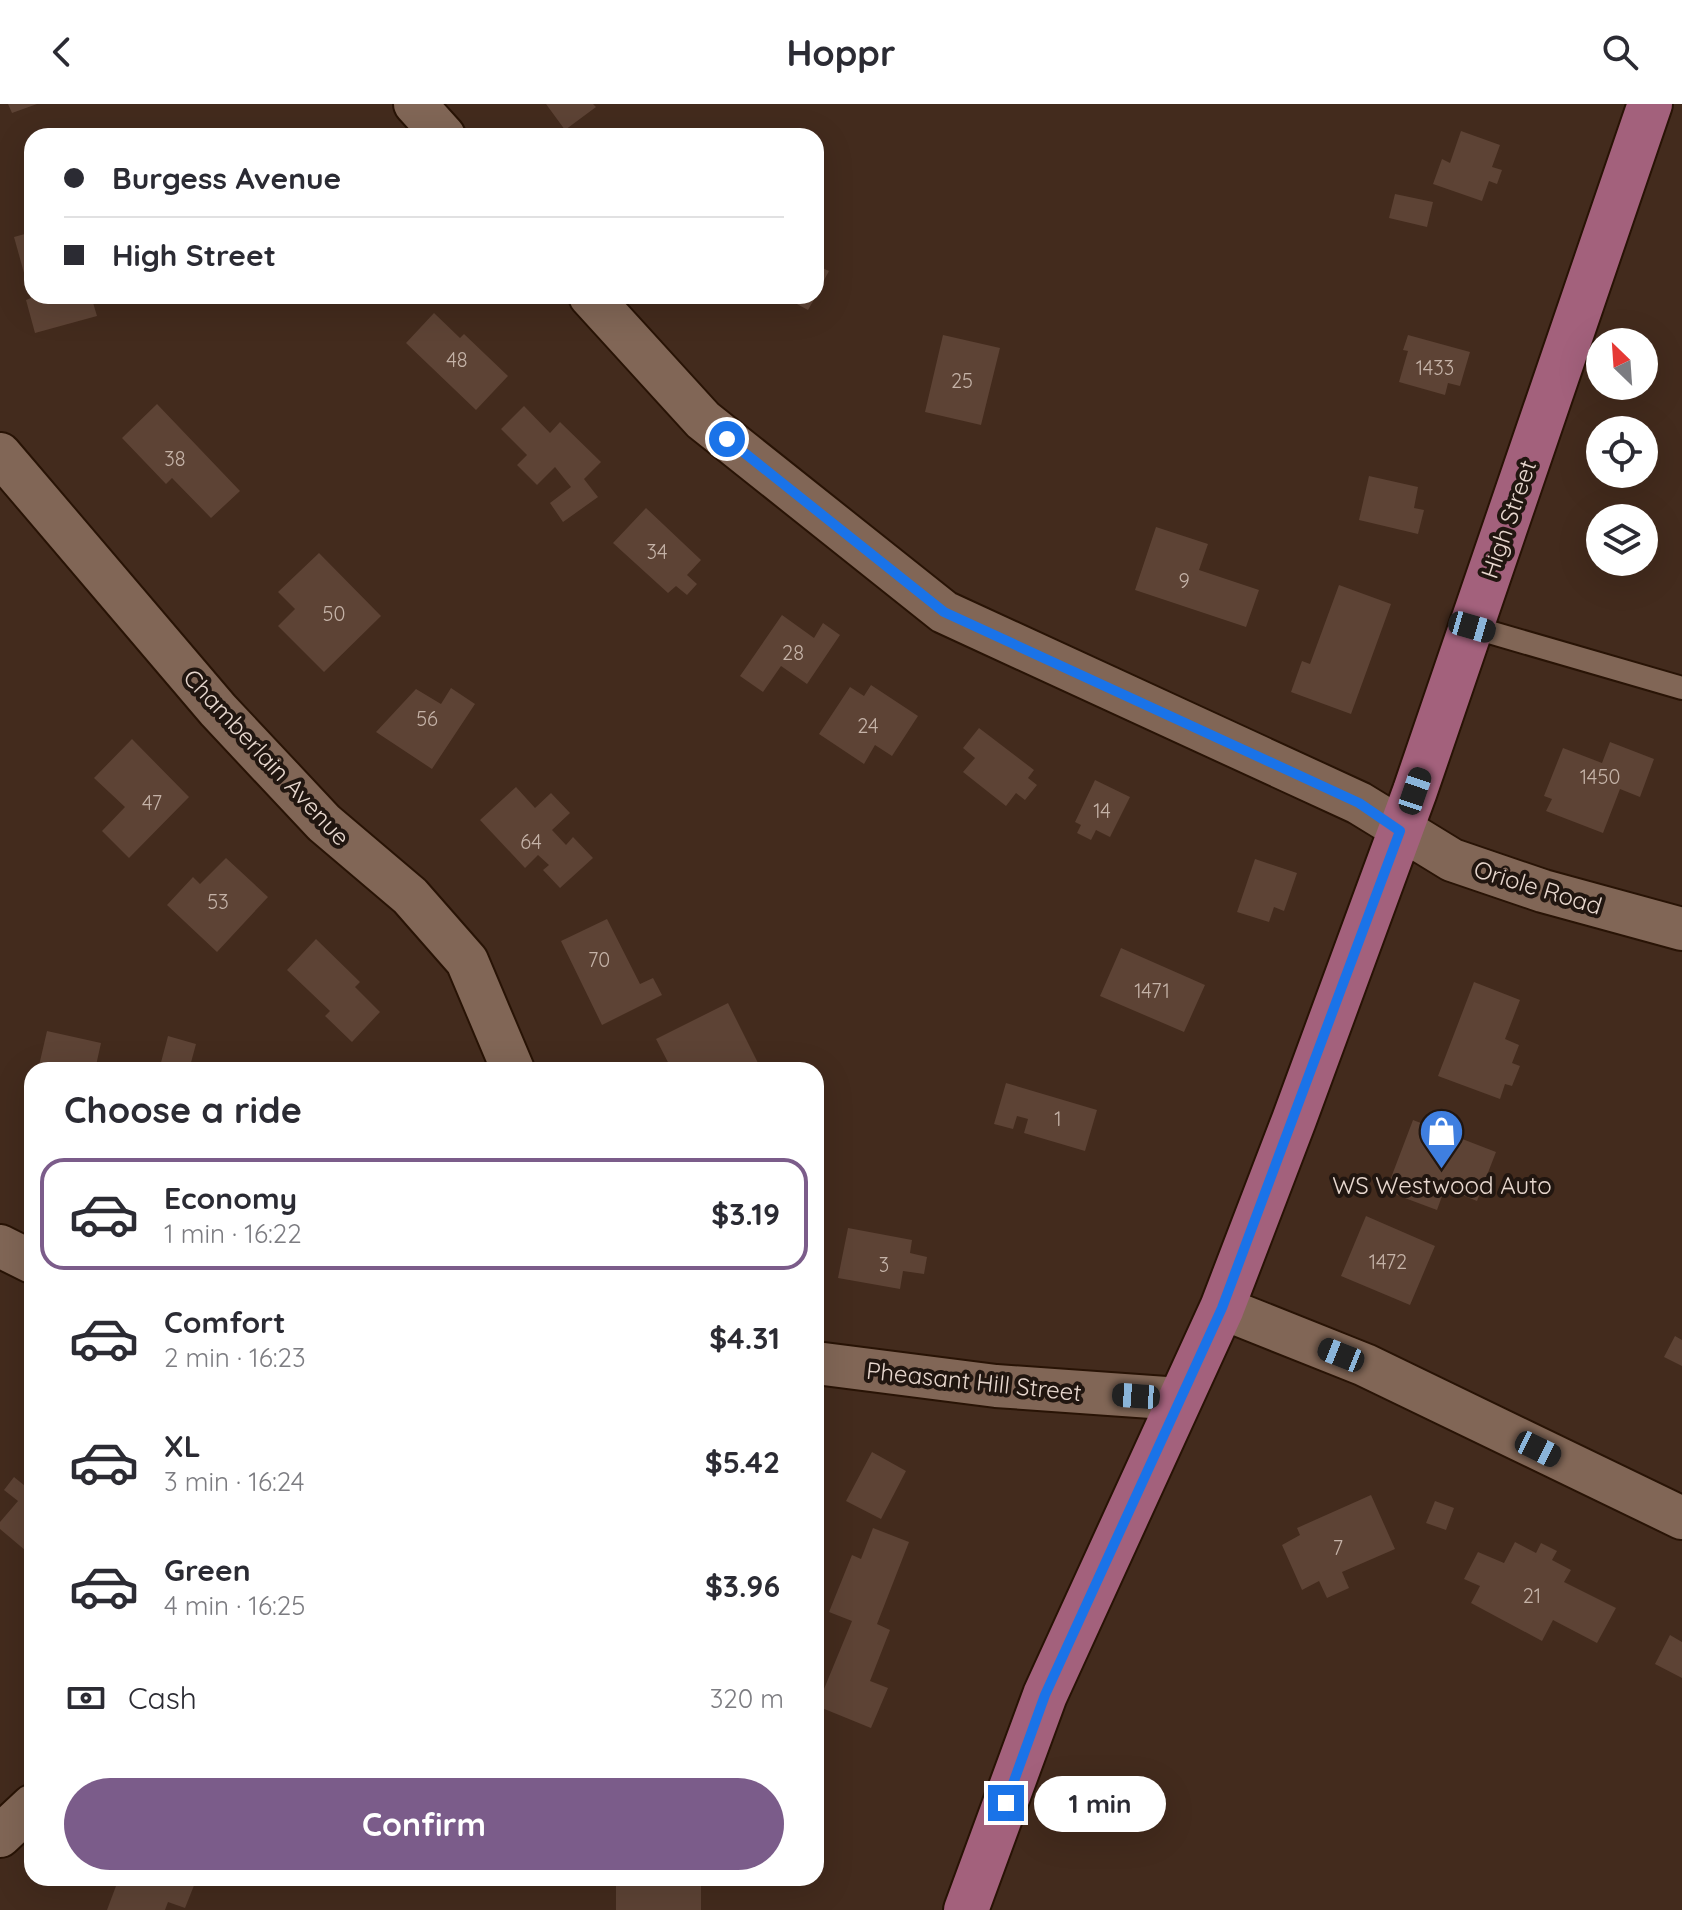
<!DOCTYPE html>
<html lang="en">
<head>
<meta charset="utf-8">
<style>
  :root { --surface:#fff; --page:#f2f2f3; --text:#2b2b33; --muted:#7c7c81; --line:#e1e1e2; --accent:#7b5c8a }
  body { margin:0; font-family:Quicksand,sans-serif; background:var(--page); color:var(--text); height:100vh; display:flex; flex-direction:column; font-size:30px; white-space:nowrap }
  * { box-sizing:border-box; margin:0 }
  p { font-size:26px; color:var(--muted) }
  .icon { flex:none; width:44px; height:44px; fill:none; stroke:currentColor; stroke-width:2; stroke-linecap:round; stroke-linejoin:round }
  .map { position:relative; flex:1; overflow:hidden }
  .details { position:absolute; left:24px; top:958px; width:800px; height:824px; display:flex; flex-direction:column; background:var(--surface); border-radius:24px; box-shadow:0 8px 32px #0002 }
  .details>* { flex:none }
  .hud { position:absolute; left:24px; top:24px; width:800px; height:176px; border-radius:24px; box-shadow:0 8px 32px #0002; display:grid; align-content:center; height:176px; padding:0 40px; background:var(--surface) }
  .needle { width:52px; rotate:335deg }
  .buttons { position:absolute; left:1586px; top:224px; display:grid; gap:16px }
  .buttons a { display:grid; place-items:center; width:72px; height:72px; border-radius:50%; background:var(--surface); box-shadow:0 8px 32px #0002; font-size:40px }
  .end { position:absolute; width:36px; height:36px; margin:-18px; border:10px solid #1a73e8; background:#fff; box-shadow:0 0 0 4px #fff }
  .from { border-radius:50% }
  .bubble { position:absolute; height:56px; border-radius:28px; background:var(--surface); box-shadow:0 8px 32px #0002; font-size:26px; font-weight:800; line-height:56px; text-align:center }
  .car { position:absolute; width:24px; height:48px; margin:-24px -12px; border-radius:10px; box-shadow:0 0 6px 2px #0007; background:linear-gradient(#222 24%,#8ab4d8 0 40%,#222 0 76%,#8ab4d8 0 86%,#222 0) }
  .hud b { display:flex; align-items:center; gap:28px; height:76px; font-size:30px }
  .hud b+b { border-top:2px solid var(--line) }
  .hud i { width:20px; height:20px; background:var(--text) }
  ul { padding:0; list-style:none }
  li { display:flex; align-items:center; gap:24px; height:112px; margin:0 16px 12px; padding:0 24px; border:4px solid transparent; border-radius:24px }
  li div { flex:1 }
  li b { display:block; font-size:30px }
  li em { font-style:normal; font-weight:800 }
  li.on { border-color:var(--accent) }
  li>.icon { width:72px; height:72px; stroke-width:1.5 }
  h2 { padding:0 40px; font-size:36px; line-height:96px }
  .pay { display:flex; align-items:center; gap:20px; height:88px; padding:0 40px; font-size:30px }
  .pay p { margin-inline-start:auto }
  .cta { display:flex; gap:16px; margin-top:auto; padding:16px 40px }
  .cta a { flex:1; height:92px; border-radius:48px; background:var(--accent); color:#fff; font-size:32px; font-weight:800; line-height:92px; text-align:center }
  header { display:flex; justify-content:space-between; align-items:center; height:104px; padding:0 40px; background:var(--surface); font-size:36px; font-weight:800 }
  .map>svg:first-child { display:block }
</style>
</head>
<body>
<header><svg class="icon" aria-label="back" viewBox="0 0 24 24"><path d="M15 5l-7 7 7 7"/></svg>Hoppr<svg class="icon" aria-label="search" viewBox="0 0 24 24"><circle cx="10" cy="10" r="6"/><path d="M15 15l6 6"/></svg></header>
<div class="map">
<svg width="1682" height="1806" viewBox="0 0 1682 1806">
  <rect width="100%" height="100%" fill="#432b1d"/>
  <path fill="#5d4335" d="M8 0H37L12 9Z
    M546 0H593L596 3 565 26Z
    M1461 27 1500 41 1492 63 1502 66 1497 80 1489 77 1482 97 1433 80 1442 55 1450 59Z
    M1395 90 1433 98 1427 123 1389 114Z
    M32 128V192H91L97 212 35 229 26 196 31 194 14 133Z
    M816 161 829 167 816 191Z
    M782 192H816L808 206Z
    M434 209 460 234 464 230 508 272 476 306 406 239Z
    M943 231 1000 244 981 321 925 308Z
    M1408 231 1470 248 1460 282 1448 279 1445 291 1399 278 1408 247 1403 246Z
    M157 300 240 387 211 414 172 374 166 380 122 334Z
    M524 302 550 329 560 318 601 358 584 375 598 393 563 418 550 399 571 383 555 363 537 381 517 361 527 351 501 325Z
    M1369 372 1418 383 1414 404 1424 406 1418 430 1359 416Z
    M646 404 701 456 687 471 697 480 687 491 676 482 668 489 613 439Z
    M1156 423 1208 440 1199 466 1259 486 1246 523 1135 486Z
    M319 449 381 512 324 568 278 522 295 505 278 488Z
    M1339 481 1391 500 1351 610 1291 588 1302 557 1310 560Z
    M782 511 814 534 823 519 840 531 807 580 781 562 763 588 740 572Z
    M871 581 918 612 892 652 875 641 864 660 819 630 850 583 864 592Z
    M451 584 475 600 432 665 376 628 416 585 441 600Z
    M979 624 1034 666 1028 674 1037 681 1025 696 1016 689 1006 702 963 668 975 654 963 644Z
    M132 635 189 693 129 754 102 727 125 703 94 674Z
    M1610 638 1654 655 1640 693 1620 685 1603 729 1546 707 1552 695 1544 692 1563 644 1602 659Z
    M1095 676 1130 693 1110 733 1096 726 1091 736 1077 729 1081 721 1075 718Z
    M516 683 535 704 551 689 570 709 552 726 566 741 573 733 593 754 560 784 543 766 549 761 538 751 525 764 480 716Z
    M226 754 268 793 217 848 167 801 193 773 200 780Z
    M1255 755 1297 769 1284 807 1274 803 1269 818 1237 808Z
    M607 815 640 880 653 874 662 891 602 921 561 837Z
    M316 835 360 878 355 883 380 908 352 938 325 912 330 907 287 866Z
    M1121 844 1205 881 1184 928 1100 892Z
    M1474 878 1520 896 1505 935 1519 941 1512 959 1520 962 1512 982 1505 980 1500 995 1438 972Z
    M728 899 759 961 750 966H717L713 959 699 966H672L656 935Z
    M47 927 101 939 95 966H38Z
    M168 932 196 940 189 966H159Z
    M1006 979 1097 1006 1085 1047 1024 1029 1028 1015 1017 1012 1013 1025 994 1020Z
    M1413 1016 1496 1048 1477 1097 1445 1084 1437 1106 1386 1087Z
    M1366 1112 1435 1142 1410 1201 1341 1172Z
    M848 1124 912 1136 910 1149 927 1153 924 1170 903 1167 900 1185 838 1174Z
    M1675 1232 1682 1236V1262L1664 1253Z
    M872 1348 906 1367 881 1415 846 1397Z
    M14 1373 30 1386 32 1383V1452L0 1425V1418L18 1397 4 1386Z
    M1371 1391 1395 1445 1342 1468 1349 1484 1327 1494 1319 1477 1302 1486 1282 1441 1300 1431 1297 1424Z
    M1435 1397 1454 1404 1446 1426 1426 1419Z
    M873 1424 909 1438 877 1520 890 1526 870 1577 888 1584 871 1624 817 1602 852 1517 829 1508 852 1451 861 1455Z
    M1515 1438 1536 1449 1541 1439 1557 1447 1552 1456 1571 1466 1564 1478 1616 1504 1597 1539 1553 1516 1542 1537 1471 1499 1480 1482 1464 1475 1478 1448 1504 1459Z
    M1670 1531 1682 1538V1574L1655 1560Z
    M119 1774 127 1775 197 1774 185 1804 168 1798 165 1806H107Z
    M616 1774H701V1806H616Z"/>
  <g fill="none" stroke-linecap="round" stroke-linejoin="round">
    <defs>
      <path id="service" d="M1472 523 1682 584"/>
      <path id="minor" d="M415 0 444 32
        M590 192 703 316 944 508 1359 699 1452 756 1543 787 1682 825
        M0 350 218 606 324 719 410 792 467 857 513 966
        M0 1142 32 1158
        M1222 1204 1365 1261 1682 1414
        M816 1259 996 1282 1180 1295
        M0 1732 32 1702"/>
      <path id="primary" d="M966 1806 1045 1591 1222 1204 1294 1016 1415 687 1650 0"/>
    </defs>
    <use href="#service" stroke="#281305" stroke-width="26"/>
    <use href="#minor" stroke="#281305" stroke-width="46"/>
    <use href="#primary" stroke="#281305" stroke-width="48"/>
    <use href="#service" stroke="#816656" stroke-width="22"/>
    <use href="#minor" stroke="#816656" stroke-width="42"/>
    <use href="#primary" stroke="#a3617c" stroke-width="44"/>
  </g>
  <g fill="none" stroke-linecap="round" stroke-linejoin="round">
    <path stroke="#1a73e8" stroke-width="10" d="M727 335 944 508 1359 699 1400 727 1222 1204 1045 1591 1006 1699"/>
  </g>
  <defs>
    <symbol id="shop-pin" viewBox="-11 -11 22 30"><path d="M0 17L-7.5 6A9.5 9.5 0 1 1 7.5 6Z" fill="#3f7fe0" stroke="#211610"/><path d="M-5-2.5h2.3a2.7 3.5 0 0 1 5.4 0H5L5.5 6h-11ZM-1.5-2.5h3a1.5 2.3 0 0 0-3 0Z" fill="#fff"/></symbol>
  </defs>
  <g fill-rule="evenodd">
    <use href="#shop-pin" x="1416" y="1002" width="51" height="69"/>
  </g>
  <g text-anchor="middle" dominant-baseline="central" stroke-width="8" stroke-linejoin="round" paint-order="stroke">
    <g font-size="20" fill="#c5b3a8">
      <text x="457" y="255">48</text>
      <text x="1435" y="263">1433</text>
      <text x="962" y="276">25</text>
      <text x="175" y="354">38</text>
      <text x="657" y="447">34</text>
      <text x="1184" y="476">9</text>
      <text x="334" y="509">50</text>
      <text x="793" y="548">28</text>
      <text x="427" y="614">56</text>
      <text x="868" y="621">24</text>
      <text x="1600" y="672">1450</text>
      <text x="152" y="698">47</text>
      <text x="1102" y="706">14</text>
      <text x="531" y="737">64</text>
      <text x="218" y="797">53</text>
      <text x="599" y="855">70</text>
      <text x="1152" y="886">1471</text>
      <text x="1058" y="1014">1</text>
      <text x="1388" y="1157">1472</text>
      <text x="884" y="1160">3</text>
      <text x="1338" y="1443">7</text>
      <text x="1532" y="1491">21</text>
    </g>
    <g font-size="24" fill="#e8d8cf" stroke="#211610">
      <text transform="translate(1508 415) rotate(-71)">High Street</text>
      <text transform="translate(267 653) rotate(47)">Chamberlain Avenue</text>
      <text transform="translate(1538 783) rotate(17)">Oriole Road</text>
      <text transform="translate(974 1277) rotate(6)">Pheasant Hill Street</text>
    </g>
    <g font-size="24" fill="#e8d8cf" stroke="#211610">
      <text x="1442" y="1081">WS Westwood Auto</text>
    </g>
  </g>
</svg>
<div class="buttons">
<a><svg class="needle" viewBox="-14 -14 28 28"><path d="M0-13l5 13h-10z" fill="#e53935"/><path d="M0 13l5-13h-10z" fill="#7c7c81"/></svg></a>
<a><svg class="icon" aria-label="locate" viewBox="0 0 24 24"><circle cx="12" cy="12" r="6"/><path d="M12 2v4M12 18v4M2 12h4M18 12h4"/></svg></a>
<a><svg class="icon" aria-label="layers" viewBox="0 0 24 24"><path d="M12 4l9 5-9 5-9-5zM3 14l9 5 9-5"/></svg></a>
</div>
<i class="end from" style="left:727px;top:335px"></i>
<i class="end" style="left:1006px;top:1699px"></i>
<div class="bubble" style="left:1034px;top:1672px;width:132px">1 min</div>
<i class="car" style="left:1472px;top:523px;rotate:106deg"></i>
<i class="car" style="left:1415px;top:687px;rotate:19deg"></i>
<i class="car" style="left:1341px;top:1251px;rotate:292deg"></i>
<i class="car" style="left:1136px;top:1292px;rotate:274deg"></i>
<i class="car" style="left:1538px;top:1345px;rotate:116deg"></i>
<div class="hud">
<b><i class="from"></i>Burgess Avenue</b>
<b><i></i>High Street</b>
</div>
<section class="details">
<h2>Choose a ride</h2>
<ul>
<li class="on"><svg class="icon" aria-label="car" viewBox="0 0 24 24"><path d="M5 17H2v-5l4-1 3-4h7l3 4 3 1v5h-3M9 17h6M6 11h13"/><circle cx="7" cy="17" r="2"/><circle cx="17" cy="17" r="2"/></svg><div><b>Economy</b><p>1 min · 16:22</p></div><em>$3.19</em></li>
<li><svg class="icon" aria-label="car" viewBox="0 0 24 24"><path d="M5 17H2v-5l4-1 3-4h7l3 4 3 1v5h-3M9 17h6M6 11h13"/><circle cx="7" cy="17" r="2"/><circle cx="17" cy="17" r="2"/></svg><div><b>Comfort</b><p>2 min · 16:23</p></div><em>$4.31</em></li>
<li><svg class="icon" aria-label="car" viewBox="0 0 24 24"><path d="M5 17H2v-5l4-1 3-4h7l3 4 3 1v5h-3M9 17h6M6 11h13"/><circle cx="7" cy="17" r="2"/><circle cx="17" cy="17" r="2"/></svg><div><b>XL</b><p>3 min · 16:24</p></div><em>$5.42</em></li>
<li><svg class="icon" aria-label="car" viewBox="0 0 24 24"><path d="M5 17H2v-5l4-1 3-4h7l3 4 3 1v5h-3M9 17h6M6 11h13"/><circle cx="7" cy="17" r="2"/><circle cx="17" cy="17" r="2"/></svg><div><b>Green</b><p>4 min · 16:25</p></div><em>$3.96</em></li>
</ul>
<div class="pay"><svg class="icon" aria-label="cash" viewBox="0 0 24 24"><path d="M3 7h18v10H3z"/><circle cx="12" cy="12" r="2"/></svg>Cash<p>320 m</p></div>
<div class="cta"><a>Confirm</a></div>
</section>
</div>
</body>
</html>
